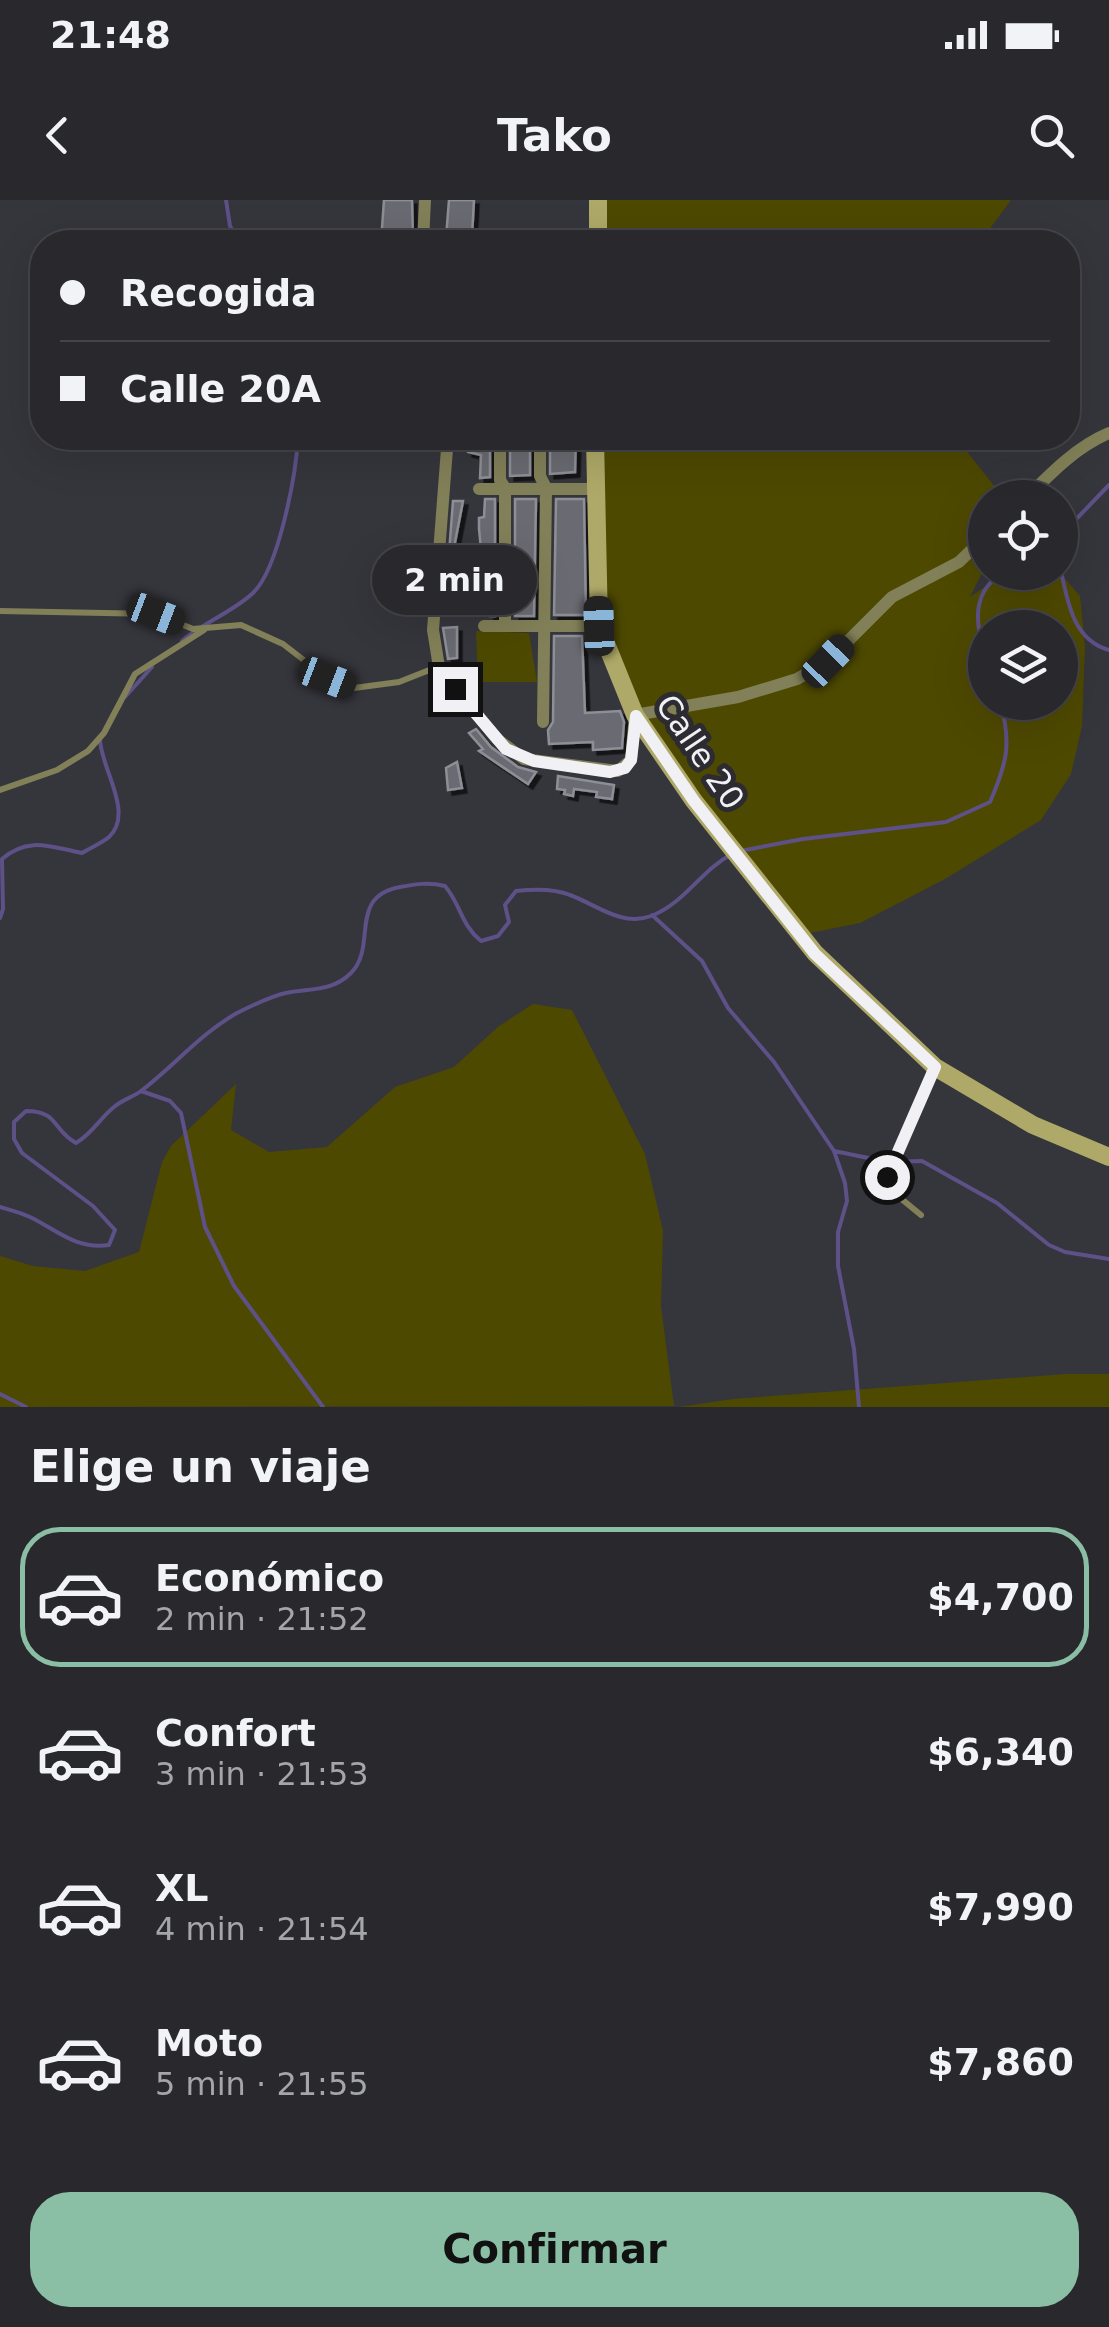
<!DOCTYPE html>
<html lang="es">
<head>
<meta charset="utf-8">
<style>
  :root { --surface:#28282d; --page:#343439; --text:#f1f3f6; --muted:#a5a6aa; --line:#444449; --accent:#8abfa5 }
  body { margin:0; font-family:"DejaVu Sans",sans-serif; background:var(--page); color:var(--text); height:100vh; display:flex; flex-direction:column; font-size:38px; white-space:nowrap }
  * { box-sizing:border-box; margin:0 }
  p { font-size:32px; color:var(--muted) }
  .icon { flex:none; width:55px; height:55px; fill:none; stroke:currentColor; stroke-width:2; stroke-linecap:round; stroke-linejoin:round }
  .map { position:relative; height:1207px; overflow:hidden }
  .side { display:flex; flex-direction:column; background:var(--surface); flex:1 }
  .side>* { flex:none }
  .banner { position:absolute; left:30px; top:30px; width:1050px; height:220px; border-radius:40px; box-shadow:0 10px 40px #0002,0 0 0 2px var(--line); display:grid; align-content:center; height:220px; padding:0 30px; background:var(--surface) }
  .tools { position:absolute; left:968px; top:280px; display:grid; gap:20px }
  .tools a { display:grid; place-items:center; width:110px; height:110px; border-radius:50%; background:var(--surface); box-shadow:0 10px 40px #0002,0 0 0 2px var(--line); font-size:50px }
  .end { position:absolute; width:45px; height:45px; margin:-22px; border:12px solid #f1f1f5; background:#111; box-shadow:0 0 0 5px #111 }
  .from { border-radius:50% }
  .bubble { position:absolute; height:70px; border-radius:35px; background:var(--surface); box-shadow:0 10px 40px #0002,0 0 0 2px var(--line); font-size:32px; font-weight:700; line-height:70px; text-align:center }
  .car { position:absolute; width:30px; height:60px; margin:-30px -15px; border-radius:12px; box-shadow:0 0 8px 2px #0007; background:linear-gradient(#222 24%,#8ab4d8 0 40%,#222 0 76%,#8ab4d8 0 86%,#222 0) }
  .banner b { display:flex; align-items:center; gap:35px; height:95px; font-size:38px }
  .banner b+b { border-top:2px solid var(--line) }
  .banner i { width:25px; height:25px; background:var(--text) }
  ul { padding:0; list-style:none }
  li { display:flex; align-items:center; gap:30px; height:140px; margin:0 20px 15px; padding:0 10px; border:5px solid transparent; border-radius:40px }
  li div { flex:1 }
  li b { display:block; font-size:38px }
  li em { font-style:normal; font-weight:700 }
  li.on { border-color:var(--accent) }
  li>.icon { width:90px; height:90px; stroke-width:1.5 }
  h2 { padding:0 30px; font-size:45px; line-height:120px }
  .action { display:flex; gap:20px; margin-top:auto; padding:20px 30px }
  .action a { flex:1; height:115px; border-radius:40px; background:var(--accent); color:#111; font-size:40px; font-weight:700; line-height:115px; text-align:center }
  .status { display:flex; justify-content:space-between; align-items:center; height:70px; padding:0 50px; background:var(--surface); direction:ltr }
  .status svg { height:28px; fill:currentColor }
  header { display:flex; justify-content:space-between; align-items:center; height:130px; padding:0 30px; background:var(--surface); font-size:45px; font-weight:700 }
  .map>svg:first-child { display:block }
</style>
</head>
<body>
<div class="status"><b>21:48</b><svg viewBox="0 0 49 12"><path d="M0 12V9h3v3zM5 12V6h3v6zM10 12V3h3v9zM15 12V0h3v12zM26 1h20v11H26zM47 4h2v5h-2z"/></svg></div>
<header><svg class="icon" aria-label="back" viewBox="0 0 24 24"><path d="M15 5l-7 7 7 7"/></svg>Tako<svg class="icon" aria-label="search" viewBox="0 0 24 24"><circle cx="10" cy="10" r="6"/><path d="M15 15l6 6"/></svg></header>
<div class="map">
<svg width="1109" height="1207" viewBox="0 0 1109 1207">
  <defs>
    <filter id="shadow"><feDropShadow dx="4.5" dy="4.5" stdDeviation="0" flood-color="#0009"/></filter>
  </defs>
  <rect width="100%" height="100%" fill="#35353c"/>
  <path fill="#4e4900" fill-rule="evenodd" d="M597 0H1011L980 42H596Z
    M596 238H956L1003 297 985 298V367L970 397 1001 376 1014 372 1060 373 1080 396 1085 447 1082 526 1071 574 1041 620 945 679 860 723 810 733 704 609 646 522 597 405ZM985 428H1060V502H985Z
    M476 431 529 433 537 482H478Z
    M533 804 572 810 645 954 663 1031 661 1106 674 1206 0 1207V1056L33 1066 85 1071 139 1052 162 962 171 946 236 884 231 930 269 952 327 947 395 887 454 867 499 826Z
    M1066 1174H1109V1207H679L733 1199Z"/>
  <g fill="none" stroke-linecap="round" stroke-linejoin="round">
    <path stroke="#5d5188" stroke-width="4" d="M226 0 230 26 239 42
      M1060 336 1109 285
      M1060 366C1067 399 1072 440 1109 450
      M182 441C203 423 234 411 253 393 279 368 296 274 298 238
      M985 456C975 423 971 390 1005 372
      M125 497 152 467
      M740 651 803 639 946 622 990 602C1007 563 1012 543 1000 502
      M652 715 702 761 728 808 774 862 834 951 845 983 847 1001 838 1032V1066L854 1149 859 1207
      M0 718 3 709 2 659C28 636 51 647 82 653 90 648 102 643 109 637 135 613 100 567 100 539
      M141 891 170 901 181 913 205 1027 234 1086 323 1207
      M834 951 888 962 922 961 997 1003 1049 1045 1065 1052 1109 1059
      M0 1007C10 1010 22 1013 32 1018 58 1031 77 1050 109 1045L115 1030 93 1006 22 953 14 939V922L26 911C59 911 52 930 76 943 93 933 100 918 114 907 122 900 133 897 141 891 174 866 200 834 237 813 251 806 271 796 286 793 310 788 332 792 351 773 378 746 347 697 400 687 416 684 429 682 445 686 461 705 461 725 481 741L498 736 509 722 505 705 516 691C533 689 553 688 570 695 597 705 622 727 651 716 685 703 701 670 732 654
      M0 1194 26 1207"/>
  </g>
  <path fill="#6a6a72" stroke="#8e8f96" stroke-width="2.5" filter="url(#shadow)" d="M384 0H412L413 38 386 35V29L382 28Z
    M449 0H474L472 36 446 38Z
    M576 238 575 272 550 274V239Z
    M530 240V275L510 276V247L519 246 520 241Z
    M478 243H490V277L480 278 481 255 468 252V244Z
    M485 299H495V416H490V409H471V389L467 390V379H485V369H490V349H481L479 329V318L484 317Z
    M515 299H536L534 416H515Z
    M556 299H584L586 415H554Z
    M453 301H463L453 353H449Z
    M457 427V458L448 459 443 428Z
    M554 436H582L585 513 620 511 624 522 622 548 593 550V542L549 544 548 530 553 522Z
    M476 529 491 547 518 567 536 572 528 584 479 551 483 549 469 533Z
    M457 562 462 588 448 590 446 568Z
    M558 576 614 585 612 599 596 597 597 592 574 589 573 596 564 594 565 590 557 589Z"/>
  <g fill="none" stroke-linecap="round" stroke-linejoin="round">
    <path stroke="#828058" stroke-width="6" d="M0 411 156 414 193 429 241 425 283 444 327 478 354 488 399 482 437 467
      M0 590 57 570 88 551 104 533 135 474 204 430
      M921 1015 893 992 887 977 935 868"/>
    <path stroke="#828058" stroke-width="12" d="M423 42 425 0
      M445 238 447 249 433 430 439 467 497 539 524 559 618 571 631 560 635 515 738 497 797 479 828 461 892 397 959 362 985 337
      M500 238V280L505 288V426
      M540 238V276L546 288 543 522
      M479 289H594
      M1026 298C1051 273 1076 247 1109 233
      M484 426H599"/>
    <path stroke="#aea968" stroke-width="18" d="M598 42V0
      M595 238 599 426 635 515 694 601 815 753 935 867 1033 925 1109 957"/>
  </g>
  <g fill="none" stroke-linecap="round" stroke-linejoin="round">
    <path stroke="#f1f1f5" stroke-width="12" d="M455 489 506 549 534 561 610 572 625 568 631 560 636 516 694 601 815 754 935 867 887 977"/>
  </g>
  <g text-anchor="middle" dominant-baseline="central" stroke-width="10" stroke-linejoin="round" paint-order="stroke">
    <g font-size="32" fill="#f1f1f5" stroke="#2b2b31">
      <text transform="translate(700 552) rotate(56)">Calle 20</text>
    </g>
  </g>
</svg>
<div class="tools">
<a><svg class="icon" aria-label="locate" viewBox="0 0 24 24"><circle cx="12" cy="12" r="6"/><path d="M12 2v4M12 18v4M2 12h4M18 12h4"/></svg></a>
<a><svg class="icon" aria-label="layers" viewBox="0 0 24 24"><path d="M12 4l9 5-9 5-9-5zM3 14l9 5 9-5"/></svg></a>
</div>
<i class="end from" style="left:887px;top:977px"></i>
<i class="end" style="left:455px;top:489px"></i>
<div class="bubble" style="left:372px;top:345px;width:165px">2 min</div>
<i class="car" style="left:156px;top:414px;rotate:111deg"></i>
<i class="car" style="left:599px;top:426px;rotate:358deg"></i>
<i class="car" style="left:828px;top:461px;rotate:44deg"></i>
<i class="car" style="left:327px;top:478px;rotate:111deg"></i>
<div class="banner">
<b><i class="from"></i>Recogida</b>
<b><i></i>Calle 20A</b>
</div>
</div>
<section class="side">
<h2>Elige un viaje</h2>
<ul>
<li class="on"><svg class="icon" aria-label="car" viewBox="0 0 24 24"><path d="M5 17H2v-5l4-1 3-4h7l3 4 3 1v5h-3M9 17h6M6 11h13"/><circle cx="7" cy="17" r="2"/><circle cx="17" cy="17" r="2"/></svg><div><b>Económico</b><p>2 min · 21:52</p></div><em>$4,700</em></li>
<li><svg class="icon" aria-label="car" viewBox="0 0 24 24"><path d="M5 17H2v-5l4-1 3-4h7l3 4 3 1v5h-3M9 17h6M6 11h13"/><circle cx="7" cy="17" r="2"/><circle cx="17" cy="17" r="2"/></svg><div><b>Confort</b><p>3 min · 21:53</p></div><em>$6,340</em></li>
<li><svg class="icon" aria-label="car" viewBox="0 0 24 24"><path d="M5 17H2v-5l4-1 3-4h7l3 4 3 1v5h-3M9 17h6M6 11h13"/><circle cx="7" cy="17" r="2"/><circle cx="17" cy="17" r="2"/></svg><div><b>XL</b><p>4 min · 21:54</p></div><em>$7,990</em></li>
<li><svg class="icon" aria-label="car" viewBox="0 0 24 24"><path d="M5 17H2v-5l4-1 3-4h7l3 4 3 1v5h-3M9 17h6M6 11h13"/><circle cx="7" cy="17" r="2"/><circle cx="17" cy="17" r="2"/></svg><div><b>Moto</b><p>5 min · 21:55</p></div><em>$7,860</em></li>
</ul>
<div class="action"><a>Confirmar</a></div>
</section>
</body>
</html>
